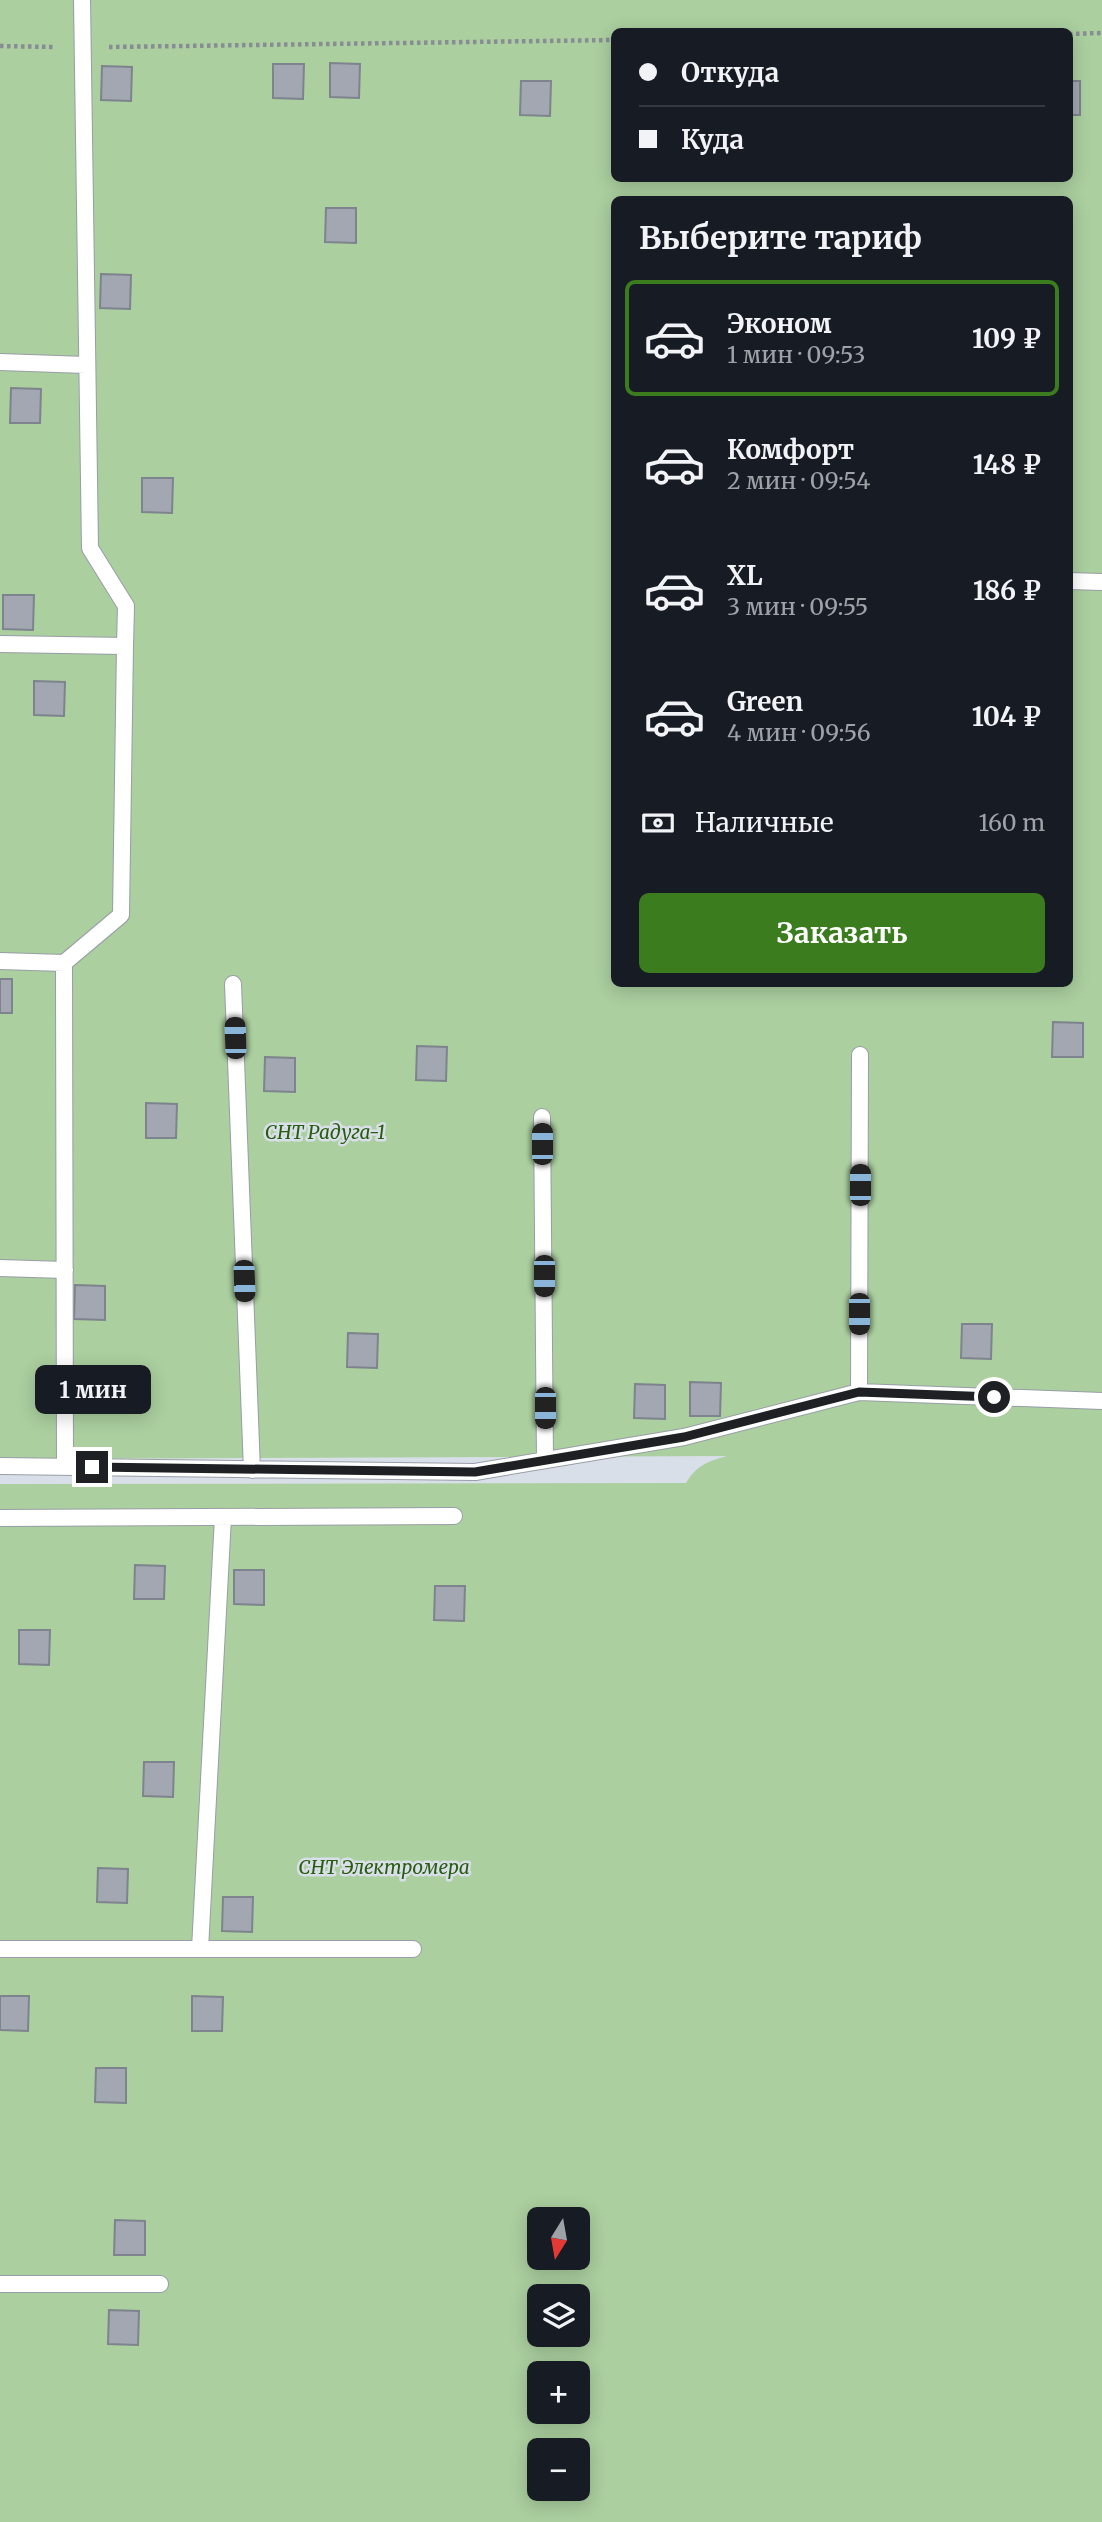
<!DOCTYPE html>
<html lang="ru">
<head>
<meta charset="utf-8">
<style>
  :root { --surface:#171b24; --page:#20242c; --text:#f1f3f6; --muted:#9ea1a6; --line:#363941; --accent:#3b7d1e }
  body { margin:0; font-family:Merriweather,serif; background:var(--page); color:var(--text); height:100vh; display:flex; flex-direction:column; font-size:26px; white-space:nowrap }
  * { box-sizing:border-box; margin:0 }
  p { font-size:23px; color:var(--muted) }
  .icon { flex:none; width:38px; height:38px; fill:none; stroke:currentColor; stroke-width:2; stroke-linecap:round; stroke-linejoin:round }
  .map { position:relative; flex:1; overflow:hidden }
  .side { position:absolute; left:611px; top:196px; width:462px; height:791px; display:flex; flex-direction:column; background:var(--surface); border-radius:10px; box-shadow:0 4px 18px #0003 }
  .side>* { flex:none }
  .top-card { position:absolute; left:611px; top:28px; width:462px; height:154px; border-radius:10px; box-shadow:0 4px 18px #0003; display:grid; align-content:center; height:154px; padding:0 28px; background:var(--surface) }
  .needle { width:46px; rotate:191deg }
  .controls { position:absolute; left:527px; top:2207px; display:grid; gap:14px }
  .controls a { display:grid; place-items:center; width:63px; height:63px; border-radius:10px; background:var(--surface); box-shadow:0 4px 18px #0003; font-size:35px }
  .end { position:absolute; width:32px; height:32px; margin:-16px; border:9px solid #1e2023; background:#fff; box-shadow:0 0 0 4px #fff }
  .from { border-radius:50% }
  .bubble { position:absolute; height:49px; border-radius:10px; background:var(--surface); box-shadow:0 4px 18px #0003; font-size:23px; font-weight:700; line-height:49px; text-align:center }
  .car { position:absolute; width:21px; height:42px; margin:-21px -10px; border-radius:9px; box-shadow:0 0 5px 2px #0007; background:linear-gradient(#222 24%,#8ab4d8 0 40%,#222 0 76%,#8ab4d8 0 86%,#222 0) }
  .top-card b { display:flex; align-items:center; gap:24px; height:66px; font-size:26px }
  .top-card b+b { border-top:2px solid var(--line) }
  .top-card i { width:18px; height:18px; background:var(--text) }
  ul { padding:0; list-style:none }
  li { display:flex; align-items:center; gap:21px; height:116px; margin:0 14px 10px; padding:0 14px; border:4px solid transparent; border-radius:10px }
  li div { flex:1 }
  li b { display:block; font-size:26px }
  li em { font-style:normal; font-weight:700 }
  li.active { border-color:var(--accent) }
  li>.icon { width:63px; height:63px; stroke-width:1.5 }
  h2 { padding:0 28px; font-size:32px; line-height:84px }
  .pay { display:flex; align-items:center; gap:18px; height:77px; padding:0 28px; font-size:26px }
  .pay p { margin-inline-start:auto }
  .primary-button { display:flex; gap:14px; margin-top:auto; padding:14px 28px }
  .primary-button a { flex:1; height:80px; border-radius:10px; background:var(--accent); color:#fff; font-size:28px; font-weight:700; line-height:80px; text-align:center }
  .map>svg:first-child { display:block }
</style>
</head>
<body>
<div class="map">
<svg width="1102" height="2522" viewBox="0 0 1102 2522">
  <rect width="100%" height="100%" fill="#d9dfe9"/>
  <path fill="#abcf9f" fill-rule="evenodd" d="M0 0H1102V2522H0V1484L686 1483C696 1466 708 1461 727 1456L0 1459ZM614 32H1069V178H614ZM614 200H1069V984H614ZM539 2219H578V2258H539ZM539 2296H578V2334H539ZM539 2373H578V2412H539ZM539 2450H578V2488H539Z"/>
  <path fill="#a2a7b1" stroke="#7e848d" stroke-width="2" d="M330 63 360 64 359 98 330 97Z
    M273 64H304L303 99 273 98Z
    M102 66 132 67 131 101 101 100Z
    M521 81H551L550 116 520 115Z
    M1069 81H1080V115H1069Z
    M326 208H356V243L325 242Z
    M101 274 131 275 130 309 100 308Z
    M11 388 41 389 40 423H10Z
    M142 478H173L172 513 142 512Z
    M3 595H34L33 630 3 629Z
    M34 681 65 682 64 716 34 715Z
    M0 979H12V1013H0Z
    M1053 1022 1083 1023V1057H1052Z
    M417 1046 447 1047 446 1081 416 1080Z
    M265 1057 295 1058V1092L264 1091Z
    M146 1103 177 1104 176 1138H146Z
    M75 1285 105 1286V1320L74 1319Z
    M962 1324H992L991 1359 961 1358Z
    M348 1333 378 1334 377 1368 347 1367Z
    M690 1382 721 1383 720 1416H690Z
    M635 1384 665 1385V1419L634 1418Z
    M135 1565 165 1566 164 1599H134Z
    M234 1570H264V1605L234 1604Z
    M435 1586H465L464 1621 434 1620Z
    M19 1630H50L49 1665 19 1664Z
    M144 1762H174L173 1797 143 1796Z
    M98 1868 128 1869 127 1903 97 1902Z
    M223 1897H253L252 1932 222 1931Z
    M0 1996H29L28 2031 0 2030Z
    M192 1996 223 1997 222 2031H192Z
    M96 2068H126V2103L95 2102Z
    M115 2220 145 2221V2255H114Z
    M109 2310 139 2311 138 2345 108 2344Z"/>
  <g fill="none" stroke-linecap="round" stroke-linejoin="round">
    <defs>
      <path id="lane" d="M0 362 86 365
        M1069 581 1102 582
        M0 644 125 646
        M0 961 64 963
        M233 984 252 1470
        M542 1117 545 1460
        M0 1268 65 1270
        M859 1392 860 1055
        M0 1466 475 1472 684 1437 859 1392 1102 1401
        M65 1467 64 963 121 915 125 646 126 606 90 548 82 0
        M0 1518 454 1516
        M0 1949H413
        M200 1949 223 1517
        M0 2284H160"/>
    </defs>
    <use href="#lane" stroke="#989da7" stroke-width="18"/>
    <path stroke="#888c93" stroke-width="4.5" stroke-dasharray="3.5 3.5" stroke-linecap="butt" d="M1069 34 1102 33
      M0 46 55 47
      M109 47 614 40"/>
    <use href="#lane" stroke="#fff" stroke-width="16"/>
  </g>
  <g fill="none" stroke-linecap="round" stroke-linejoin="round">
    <path stroke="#1e2023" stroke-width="9" d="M92 1467 475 1472 684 1437 859 1392 994 1397"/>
  </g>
  <g text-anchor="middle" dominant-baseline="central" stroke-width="5" stroke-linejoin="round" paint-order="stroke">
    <g font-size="19" font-style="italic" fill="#285d0e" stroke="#d9dfe9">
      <text x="325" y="1132">СНТ Радуга-1</text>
      <text x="384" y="1867">СНТ Электромера</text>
    </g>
  </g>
</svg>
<div class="controls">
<a><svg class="needle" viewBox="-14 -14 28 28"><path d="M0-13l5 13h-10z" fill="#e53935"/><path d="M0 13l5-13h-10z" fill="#9ea1a6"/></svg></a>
<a><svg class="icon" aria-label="layers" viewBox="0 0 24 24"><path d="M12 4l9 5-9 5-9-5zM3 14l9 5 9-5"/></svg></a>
<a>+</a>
<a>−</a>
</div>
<i class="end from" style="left:994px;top:1397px"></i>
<i class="end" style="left:92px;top:1467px"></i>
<div class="bubble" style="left:35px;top:1365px;width:116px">1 мин</div>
<i class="car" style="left:235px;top:1038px;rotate:358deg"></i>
<i class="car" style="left:542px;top:1144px;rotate:0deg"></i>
<i class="car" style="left:860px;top:1185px;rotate:0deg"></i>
<i class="car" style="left:544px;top:1276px;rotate:180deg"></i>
<i class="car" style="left:244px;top:1281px;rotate:178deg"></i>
<i class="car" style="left:859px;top:1314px;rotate:180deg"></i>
<i class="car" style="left:545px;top:1408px;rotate:180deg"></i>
<div class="top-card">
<b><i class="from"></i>Откуда</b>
<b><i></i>Куда</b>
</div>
<section class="side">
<h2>Выберите тариф</h2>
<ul>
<li class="active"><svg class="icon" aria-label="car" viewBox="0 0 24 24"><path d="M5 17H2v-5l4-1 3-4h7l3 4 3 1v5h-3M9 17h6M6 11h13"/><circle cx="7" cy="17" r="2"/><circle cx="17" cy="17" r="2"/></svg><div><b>Эконом</b><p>1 мин · 09:53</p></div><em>109 ₽</em></li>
<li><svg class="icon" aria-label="car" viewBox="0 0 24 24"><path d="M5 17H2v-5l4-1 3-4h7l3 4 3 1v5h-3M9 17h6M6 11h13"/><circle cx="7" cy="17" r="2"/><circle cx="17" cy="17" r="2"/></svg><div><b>Комфорт</b><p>2 мин · 09:54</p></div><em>148 ₽</em></li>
<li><svg class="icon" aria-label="car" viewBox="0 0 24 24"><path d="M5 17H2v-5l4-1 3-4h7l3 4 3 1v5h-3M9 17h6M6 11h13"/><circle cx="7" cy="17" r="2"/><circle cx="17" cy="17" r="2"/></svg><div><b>XL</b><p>3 мин · 09:55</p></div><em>186 ₽</em></li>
<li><svg class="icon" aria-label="car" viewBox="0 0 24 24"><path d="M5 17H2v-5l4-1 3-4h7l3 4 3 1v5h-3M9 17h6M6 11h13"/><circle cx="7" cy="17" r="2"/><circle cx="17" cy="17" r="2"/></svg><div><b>Green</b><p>4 мин · 09:56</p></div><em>104 ₽</em></li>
</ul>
<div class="pay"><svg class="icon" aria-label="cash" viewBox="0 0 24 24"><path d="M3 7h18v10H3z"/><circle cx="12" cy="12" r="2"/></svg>Наличные<p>160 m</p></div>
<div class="primary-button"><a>Заказать</a></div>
</section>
</div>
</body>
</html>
